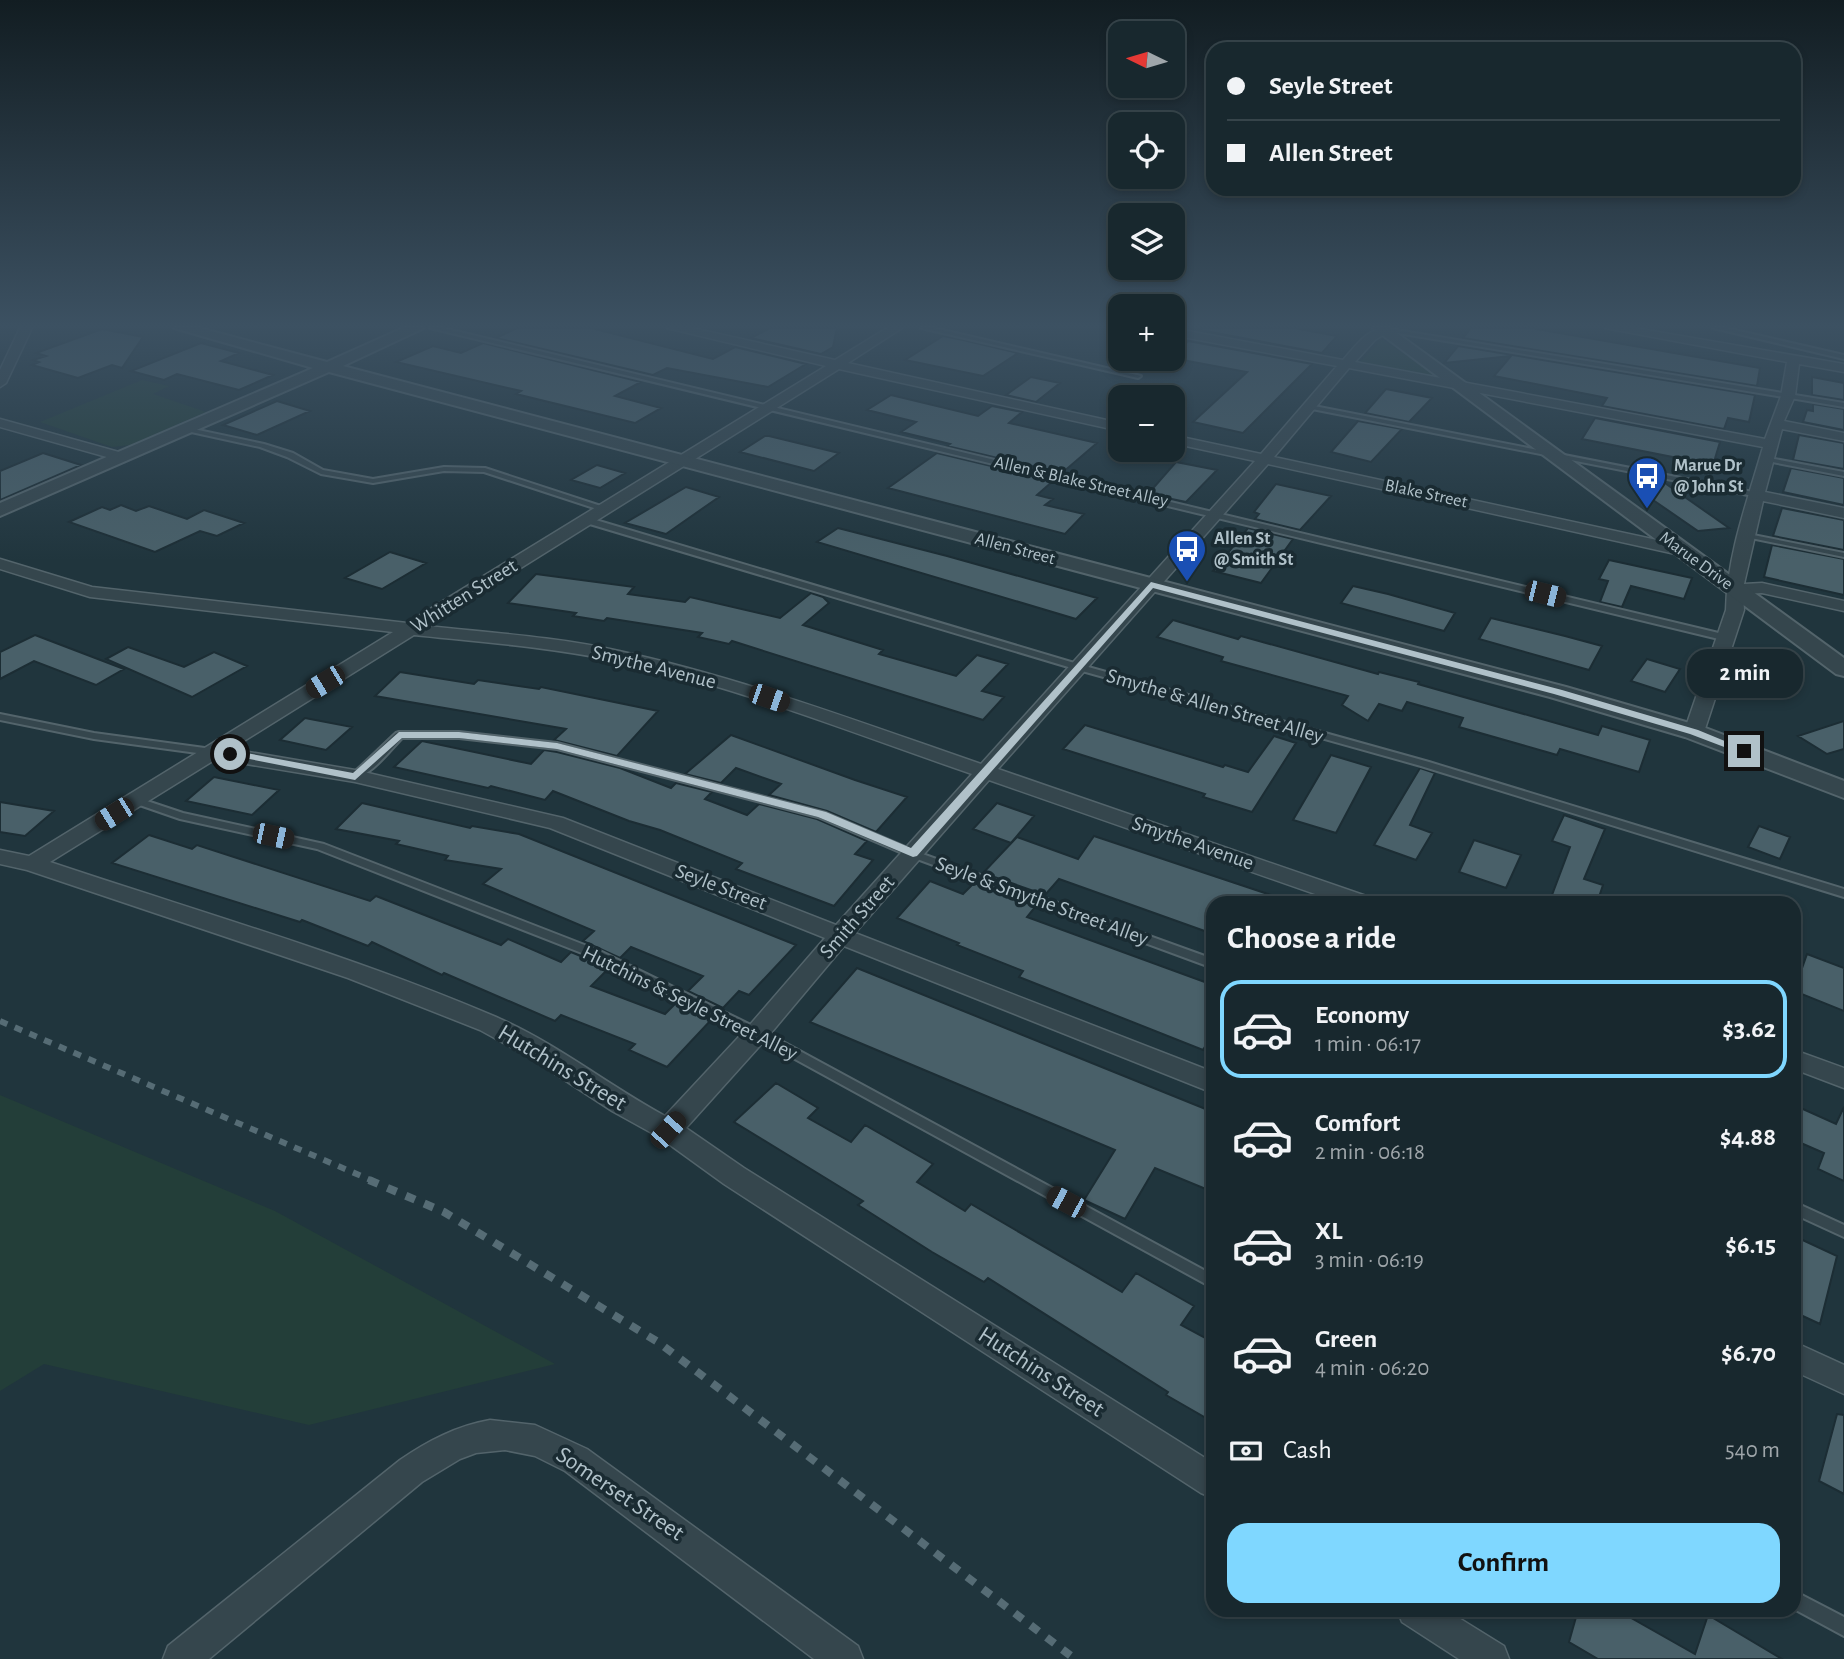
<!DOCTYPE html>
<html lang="en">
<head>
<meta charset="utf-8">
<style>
  :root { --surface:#18282e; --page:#213036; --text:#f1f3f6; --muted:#9fa6aa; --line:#36444a; --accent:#7fd7ff }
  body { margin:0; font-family:"Alegreya Sans",sans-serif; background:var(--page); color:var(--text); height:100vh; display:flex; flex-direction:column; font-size:26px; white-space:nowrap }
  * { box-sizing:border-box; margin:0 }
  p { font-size:23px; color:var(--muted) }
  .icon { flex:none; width:38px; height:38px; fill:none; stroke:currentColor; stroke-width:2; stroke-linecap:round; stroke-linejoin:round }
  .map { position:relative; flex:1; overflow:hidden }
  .drawer { position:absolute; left:1206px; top:896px; width:595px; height:721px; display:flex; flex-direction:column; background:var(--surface); border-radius:21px; box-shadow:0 4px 10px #0003,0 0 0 2px var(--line) }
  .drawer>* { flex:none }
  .hud { position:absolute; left:1206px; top:42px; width:595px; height:154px; border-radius:21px; box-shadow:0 4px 10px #0003,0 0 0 2px var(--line); display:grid; align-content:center; height:154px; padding:0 21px; background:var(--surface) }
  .needle { width:46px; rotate:275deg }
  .fabs { position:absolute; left:1108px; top:21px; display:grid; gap:14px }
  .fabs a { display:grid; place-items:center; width:77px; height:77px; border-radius:14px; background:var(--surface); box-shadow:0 4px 10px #0003,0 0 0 2px var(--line); font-size:35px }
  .end { position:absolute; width:32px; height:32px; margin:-16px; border:9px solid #b0c1c9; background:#111; box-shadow:0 0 0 4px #111 }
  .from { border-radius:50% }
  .bubble { position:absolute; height:49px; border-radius:21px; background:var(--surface); box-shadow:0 4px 10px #0003,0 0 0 2px var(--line); font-size:23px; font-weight:600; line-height:49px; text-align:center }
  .car { position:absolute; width:21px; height:42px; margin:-21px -10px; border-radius:9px; box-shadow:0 0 5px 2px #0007; background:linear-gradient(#222 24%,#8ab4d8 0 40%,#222 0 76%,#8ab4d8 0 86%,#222 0) }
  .hud b { display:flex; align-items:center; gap:24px; height:66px; font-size:26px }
  .hud b+b { border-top:2px solid var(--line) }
  .hud i { width:18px; height:18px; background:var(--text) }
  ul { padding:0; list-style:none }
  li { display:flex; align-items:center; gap:21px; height:98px; margin:0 14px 10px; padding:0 7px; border:4px solid transparent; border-radius:21px }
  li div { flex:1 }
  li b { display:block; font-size:26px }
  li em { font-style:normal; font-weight:600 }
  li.active { border-color:var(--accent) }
  li>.icon { width:63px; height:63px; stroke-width:1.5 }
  h2 { padding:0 21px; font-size:32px; line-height:84px }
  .pay { display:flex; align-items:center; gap:18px; height:77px; padding:0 21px; font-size:26px }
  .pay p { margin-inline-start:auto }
  .primary-button { display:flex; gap:14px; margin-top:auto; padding:14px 21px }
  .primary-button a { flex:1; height:80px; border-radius:21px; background:var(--accent); color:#111; font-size:28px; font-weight:600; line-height:80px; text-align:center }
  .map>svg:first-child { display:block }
</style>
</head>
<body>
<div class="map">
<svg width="1844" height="1659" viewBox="0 0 1844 1659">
  <rect width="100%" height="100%" fill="#20353d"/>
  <path fill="#233e39" d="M1380 341H1384L1429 370 1432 376 1359 363Z
    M142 380 169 386 153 394 206 412 130 445 112 447 40 422Z
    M0 1095 275 1211 555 1364 309 1425 44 1364 0 1391Z"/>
  <path fill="#496069" stroke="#1c2d34" stroke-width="2" d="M517 328H591L713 359 735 347 806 364 768 387 667 368 653 375 496 338Z
    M770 328H837L833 347 821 354 751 338Z
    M1202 328H1294L1337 336 1322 353 1200 330Z
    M1471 328H1531L1760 368 1757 386 1463 338Z
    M102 329 143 337 122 368 112 365 78 378 32 365 39 362 33 360 46 356 36 353Z
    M943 336 963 340 1018 353 983 376 905 360Z
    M1188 341 1312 364 1243 433 1193 422 1247 372 1172 358Z
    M201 343 239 353 221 361 273 375 239 390 177 374 164 380 131 371Z
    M483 343 641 382 615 396 661 408 635 423 516 394 521 391 396 362 433 346 461 353Z
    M1458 346 1755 395 1749 422 1728 418 1724 429 1602 406 1607 398 1494 376 1511 356 1444 363Z
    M1031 377 1060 383 1036 402 1006 395Z
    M1812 377 1844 383V400L1812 395Z
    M1386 389 1432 398 1409 422 1365 413Z
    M891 395 978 416 992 406 1022 412 1009 423 1097 443 1062 473 947 446 950 444 901 432 916 422 867 410Z
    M277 401 310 411 257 435 223 425Z
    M1813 404 1844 409V430L1803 422 1807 410 1813 411Z
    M1595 418 1720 442 1713 465 1582 439Z
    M1358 421 1402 429 1371 462 1331 452Z
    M1799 435 1844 443V469L1793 460Z
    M765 436H769L839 453 814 471 740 452Z
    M43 453 81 465 0 500V471Z
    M937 453 1053 481 1037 495 1053 499 1045 505 1084 514 1065 534 888 488Z
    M1176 462 1217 470 1186 502 1148 494Z
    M597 465 625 473 600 488 571 480Z
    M1791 468 1844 478V505L1783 492Z
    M1642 477 1662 481 1729 528 1698 531 1637 489Z
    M1276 484 1331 496 1300 530 1255 519 1259 514 1254 512Z
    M686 487 719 497 666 534 625 523Z
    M121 505 136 511 149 506 187 519 204 510 244 523 217 536 200 531 155 552 69 522 102 507 110 510Z
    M1782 508 1844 520V550L1773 536Z
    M838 528 947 556 1097 598 1076 619 817 542Z
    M1248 528 1293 539 1261 583 1213 571Z
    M1772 545 1844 559V595L1764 577Z
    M390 552 426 563 382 589 345 578Z
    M1609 560 1692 578 1684 599 1631 586 1622 607 1600 602 1608 581 1599 579Z
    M536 574 634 587 628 594 685 602 690 597 780 618 811 593 823 597 829 603 803 625 883 650 879 654 956 676 977 655 1008 664 982 691 1004 697 983 720 732 641 729 644 698 637 702 633 607 618 604 621 573 616 576 613 508 603Z
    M1353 586 1388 594 1455 613 1444 631 1341 603Z
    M1491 618 1565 636 1602 646 1589 670 1479 639Z
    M1173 620 1238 639 1241 636 1378 674 1379 672 1419 682 1418 684 1598 735 1602 726 1650 740 1639 772 1560 749 1557 755 1459 727 1463 718 1407 702 1402 711 1379 704 1368 721 1342 705 1348 696 1221 661 1223 657 1157 637Z
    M35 635 124 669 96 685 34 661 0 679V652Z
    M128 647 184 667 214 652 247 666 192 697 106 659Z
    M1647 659 1680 669 1665 692 1631 681Z
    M400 672 474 684 478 680 539 689 541 687 658 711 617 756 554 740 566 729 375 696Z
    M305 718 352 727 326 750 280 740Z
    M1844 721V749L1827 754 1798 736Z
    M1085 725 1223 767 1225 765 1248 772 1274 736 1296 743 1252 812 1203 797 1205 794 1063 749Z
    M731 735 855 780 907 797 876 832 827 811 769 795 781 784 736 768 721 783 685 774Z
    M422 741 531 764 544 750 557 752 620 768 671 788 676 783 712 792 705 799 747 815 759 804 817 819 867 841 855 854 873 860 834 906 736 869 742 863 660 830 629 821 553 791 545 800 491 786 488 788 394 767Z
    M1331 755 1371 767 1336 833 1293 820Z
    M1420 768 1435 773 1410 825 1432 833 1416 860 1374 845Z
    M214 777 279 790 252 815 186 801Z
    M0 802 54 811 25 836 0 832Z
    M362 803 470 828 472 826 519 834 796 945 749 995 739 991 723 1008 688 991 703 976 631 947 620 958 583 941 594 931 483 884 501 869 445 860 448 856 396 844 399 841 336 829Z
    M997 803 1034 816 1011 843 973 829Z
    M1564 815 1605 829 1584 879 1603 885 1597 903H1549L1570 847 1552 841Z
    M1759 826 1790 837 1780 859 1748 847Z
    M149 835 192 849 197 845 370 901 376 896 501 945 508 939 561 962 571 952 609 968 591 986 665 1014 677 1002 712 1019 667 1067 629 1050 635 1044 561 1015 555 1021 444 973 442 975 372 942 368 946 302 920 300 922 112 863Z
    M1094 836 1283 899 1282 903H1213V934L1059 879 1045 895 983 873 1017 837 1078 859Z
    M1474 840 1521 855 1506 888 1459 872Z
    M930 881 963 894 974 883 1036 906 1027 917 1213 985V1033L1203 1050 1019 977 1023 971 957 945 959 943 897 918Z
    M1807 954 1844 968V1011L1794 991Z
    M857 968 1213 1112V1192L1155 1168 1125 1219 1084 1200 1115 1150 810 1022Z
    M776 1083 818 1108 808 1118 851 1142 865 1125 933 1164 917 1182 965 1211 971 1204 1122 1292 1136 1273 1194 1306 1181 1325 1213 1342V1422L1166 1395 1168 1392 988 1278 984 1282 932 1252 858 1205 863 1201 734 1122Z
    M1794 1105 1836 1124 1844 1107V1181L1818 1169 1824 1153 1794 1140Z
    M1794 1236 1837 1256 1820 1324 1794 1312Z
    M1837 1414 1844 1415V1494L1819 1481Z
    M1578 1610H1617L1695 1654 1708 1615 1782 1659H1598L1569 1642Z"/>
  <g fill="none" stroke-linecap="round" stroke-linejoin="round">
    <defs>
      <path id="service" d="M430 328H443L1727 635 1731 638 1727 641Z
        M921 328H934L1141 376 1138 378Z
        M1384 328 1844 403V407L1379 330Z
        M1713 328H1726L1844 355V359Z
        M1309 405 1758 493 1762 495 1758 497 1307 408 1306 407Z
        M184 427 264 444 293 453 323 470 373 479 444 467 485 468 610 509 603 511 484 472 444 471 373 483 321 474 287 457 260 447 182 430V428Z
        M1764 457 1844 472V476L1767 461 1763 459Z
        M583 518H589L1081 665 1429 762 1844 889V897L1421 766 1075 669 583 522Z
        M1743 533 1844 553V557L1746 537 1742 535Z
        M0 714 94 733 212 749 217 752 212 755 94 739 0 720Z
        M399 732H459L557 743 826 813 917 852 1213 959V968L909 856 818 817 557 749 459 738H402C390 750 369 779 351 778L350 776C366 762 380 748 396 733Z
        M135 797 183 813 324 844 600 951 761 1030 1213 1275V1288L753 1036 592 957 317 849 180 819 131 802 130 800 131 798Z
        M1794 1202 1844 1225V1237L1794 1214Z
        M1794 1591 1844 1617V1636L1794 1609Z"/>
      <path id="minor" d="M20 328H32L6 383 0 387V370Z
        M667 328H692L835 360 887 328H902L848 363 1120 423V431L839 369 428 626C492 633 557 637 619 651 742 678 862 723 981 764L1255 461 1172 443V435L1261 454 1337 366 1172 335V328L1343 360C1356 346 1367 328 1387 328L1386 333 1375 340 1355 362 1765 439 1781 396 1787 362 1605 328H1635L1844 364V372L1799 364 1795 396 1784 421 1844 433V441L1782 429 1765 492 1844 508V518L1763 501 1744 584 1762 583 1844 601V611L1762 593 1743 594 1744 610 1704 732 1694 738 1684 732 1726 610C1727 555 1748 499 1763 447L1349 368 1274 457 1680 545 1688 550 1680 555 1268 464 998 769 1372 898 1375 903H1341L989 780 855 933 1213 1072V1093L844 946 766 1039 686 1128 744 1168 1213 1463V1498L1201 1493 724 1184 659 1137 612 1111 529 1057 480 1030 348 978 27 870 0 864V850L29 856 393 632 90 597 0 569V559L92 587 407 623 826 366ZM414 635C481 642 549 647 616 661 737 686 855 734 972 774L836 925 563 818 355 770 231 749ZM216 759 355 782 550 828 825 938 748 1027 665 1116C608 1085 556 1043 496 1017 351 955 199 912 50 862Z
        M0 419 126 454 128 457 121 461 0 427Z
        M1794 1050 1844 1068V1088L1794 1069Z
        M1794 1342 1844 1365V1394L1794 1371Z
        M490 1420 535 1425 587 1449 858 1646 863 1659H814L565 1471 535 1456 505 1450 476 1453 460 1459 422 1482 209 1659H163L168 1646 400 1460C428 1441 456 1426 490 1420Z
        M1397 1610H1446L1504 1646 1509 1659H1459L1402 1622Z"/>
      <path id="tertiary" d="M174 328H200L327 362 403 328H424L343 366 1566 687 1703 727 1844 781V798L1685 737 1550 697 329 372 0 516V503L313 368Z
        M1373 328H1390L1844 658V676L1836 674Z"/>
    </defs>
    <use href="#service" stroke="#53646b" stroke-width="4"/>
    <use href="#minor" stroke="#53646b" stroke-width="3"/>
    <use href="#tertiary" stroke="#53646b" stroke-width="4"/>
    <use href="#service" fill="#35464d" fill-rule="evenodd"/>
    <use href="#minor" fill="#35464d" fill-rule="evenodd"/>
    <use href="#tertiary" fill="#35464d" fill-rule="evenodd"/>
    <path stroke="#566c75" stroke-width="6" stroke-dasharray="8 8" stroke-linecap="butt" d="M0 1021 373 1181"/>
    <path stroke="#566c75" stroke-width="8" stroke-dasharray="10 10" stroke-linecap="butt" d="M369 1180 444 1212 658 1342 1075 1659"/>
  </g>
  <linearGradient id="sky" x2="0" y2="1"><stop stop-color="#121d22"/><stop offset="0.58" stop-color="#3c5162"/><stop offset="1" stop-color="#3c5162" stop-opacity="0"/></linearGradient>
  <rect width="1844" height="561" fill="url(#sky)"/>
  <path fill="#b0c1c9" d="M1151 582 1562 690 1698 730 1749 751 1740 753 1690 734 1554 694 1153 588 917 856 913 857 818 817 557 749 459 738H402L355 780 224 754 230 750 353 773 399 732H459L557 743 826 812 911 848Z"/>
  <defs>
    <symbol id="bus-pin" viewBox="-11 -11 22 30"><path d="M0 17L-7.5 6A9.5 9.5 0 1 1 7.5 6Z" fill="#1a4fb4" stroke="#1a2b32"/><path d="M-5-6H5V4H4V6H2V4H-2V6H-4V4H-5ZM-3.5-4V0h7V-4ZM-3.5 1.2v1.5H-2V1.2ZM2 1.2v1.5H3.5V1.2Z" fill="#fff"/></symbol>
  </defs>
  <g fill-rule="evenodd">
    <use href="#bus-pin" x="1625" y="454" width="44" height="60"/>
    <use href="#bus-pin" x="1165" y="527" width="44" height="60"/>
  </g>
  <g text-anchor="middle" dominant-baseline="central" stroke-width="7" stroke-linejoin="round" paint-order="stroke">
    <g font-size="18" font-weight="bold" fill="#b0c1c9" stroke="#1a2b32" text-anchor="start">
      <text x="1674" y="466">Marue Dr<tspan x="1674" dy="21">@ John St</tspan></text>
      <text x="1214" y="539">Allen St<tspan x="1214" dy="21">@ Smith St</tspan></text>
    </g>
    <g font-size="18" fill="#b0c1c9" stroke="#1a2b32">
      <text transform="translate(1081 482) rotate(13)">Allen &amp; Blake Street Alley</text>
      <text transform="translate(1426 494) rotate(12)">Blake Street</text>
      <text transform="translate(1015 549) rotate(15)">Allen Street</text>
      <text transform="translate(1696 561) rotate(36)">Marue Drive</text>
    </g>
    <g font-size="21" fill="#b0c1c9" stroke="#1a2b32">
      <text transform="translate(464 596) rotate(-32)">Whitten Street</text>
      <text transform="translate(654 667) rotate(14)">Smythe Avenue</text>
      <text transform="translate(1215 706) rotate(16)">Smythe &amp; Allen Street Alley</text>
      <text transform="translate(1193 843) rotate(19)">Smythe Avenue</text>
      <text transform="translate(721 887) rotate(21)">Seyle Street</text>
      <text transform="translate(1042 901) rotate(20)">Seyle &amp; Smythe Street Alley</text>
      <text transform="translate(857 917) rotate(-49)">Smith Street</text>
      <text transform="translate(690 1003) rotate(26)">Hutchins &amp; Seyle Street Alley</text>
    </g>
    <g font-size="24" fill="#b0c1c9" stroke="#1a2b32">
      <text transform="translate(562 1068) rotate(31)">Hutchins Street</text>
      <text transform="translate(1041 1372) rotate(33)">Hutchins Street</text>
      <text transform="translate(620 1494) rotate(34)">Somerset Street</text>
    </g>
  </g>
</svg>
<div class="fabs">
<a><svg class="needle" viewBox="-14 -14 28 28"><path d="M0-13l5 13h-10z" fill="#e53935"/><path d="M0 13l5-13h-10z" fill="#9fa6aa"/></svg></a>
<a><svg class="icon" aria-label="locate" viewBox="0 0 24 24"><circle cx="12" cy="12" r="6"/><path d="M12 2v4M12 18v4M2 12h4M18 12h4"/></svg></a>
<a><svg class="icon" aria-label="layers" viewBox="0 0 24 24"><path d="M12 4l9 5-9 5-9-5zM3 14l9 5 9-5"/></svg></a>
<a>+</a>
<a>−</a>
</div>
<i class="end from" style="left:230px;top:754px"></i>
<i class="end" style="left:1744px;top:751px"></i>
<div class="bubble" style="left:1687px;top:649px;width:116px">2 min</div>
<i class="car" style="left:1545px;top:594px;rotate:104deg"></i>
<i class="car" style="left:325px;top:682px;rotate:239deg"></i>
<i class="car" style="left:769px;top:698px;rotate:109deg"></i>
<i class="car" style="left:114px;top:814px;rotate:238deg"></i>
<i class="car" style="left:273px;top:836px;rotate:102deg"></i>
<i class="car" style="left:668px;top:1130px;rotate:42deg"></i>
<i class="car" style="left:1066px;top:1202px;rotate:298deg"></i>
<div class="hud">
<b><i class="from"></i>Seyle Street</b>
<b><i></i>Allen Street</b>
</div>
<section class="drawer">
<h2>Choose a ride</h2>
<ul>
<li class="active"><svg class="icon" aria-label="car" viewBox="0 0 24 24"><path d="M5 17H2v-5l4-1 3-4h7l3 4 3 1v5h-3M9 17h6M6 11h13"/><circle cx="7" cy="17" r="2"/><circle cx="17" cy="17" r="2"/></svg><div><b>Economy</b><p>1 min · 06:17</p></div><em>$3.62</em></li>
<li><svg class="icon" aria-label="car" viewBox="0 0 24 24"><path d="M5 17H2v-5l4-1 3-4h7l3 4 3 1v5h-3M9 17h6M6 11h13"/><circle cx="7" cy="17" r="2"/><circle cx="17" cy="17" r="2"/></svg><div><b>Comfort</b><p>2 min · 06:18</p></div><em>$4.88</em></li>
<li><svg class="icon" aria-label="car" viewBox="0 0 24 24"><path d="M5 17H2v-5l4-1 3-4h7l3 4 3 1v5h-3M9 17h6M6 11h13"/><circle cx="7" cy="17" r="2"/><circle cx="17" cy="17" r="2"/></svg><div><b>XL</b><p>3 min · 06:19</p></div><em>$6.15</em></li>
<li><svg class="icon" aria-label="car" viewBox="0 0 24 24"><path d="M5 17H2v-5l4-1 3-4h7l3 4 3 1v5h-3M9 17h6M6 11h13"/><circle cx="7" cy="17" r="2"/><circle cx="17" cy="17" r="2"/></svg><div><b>Green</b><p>4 min · 06:20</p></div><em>$6.70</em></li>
</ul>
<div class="pay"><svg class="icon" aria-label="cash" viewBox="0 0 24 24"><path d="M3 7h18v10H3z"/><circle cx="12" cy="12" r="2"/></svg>Cash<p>540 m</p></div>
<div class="primary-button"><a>Confirm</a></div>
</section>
</div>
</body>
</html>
